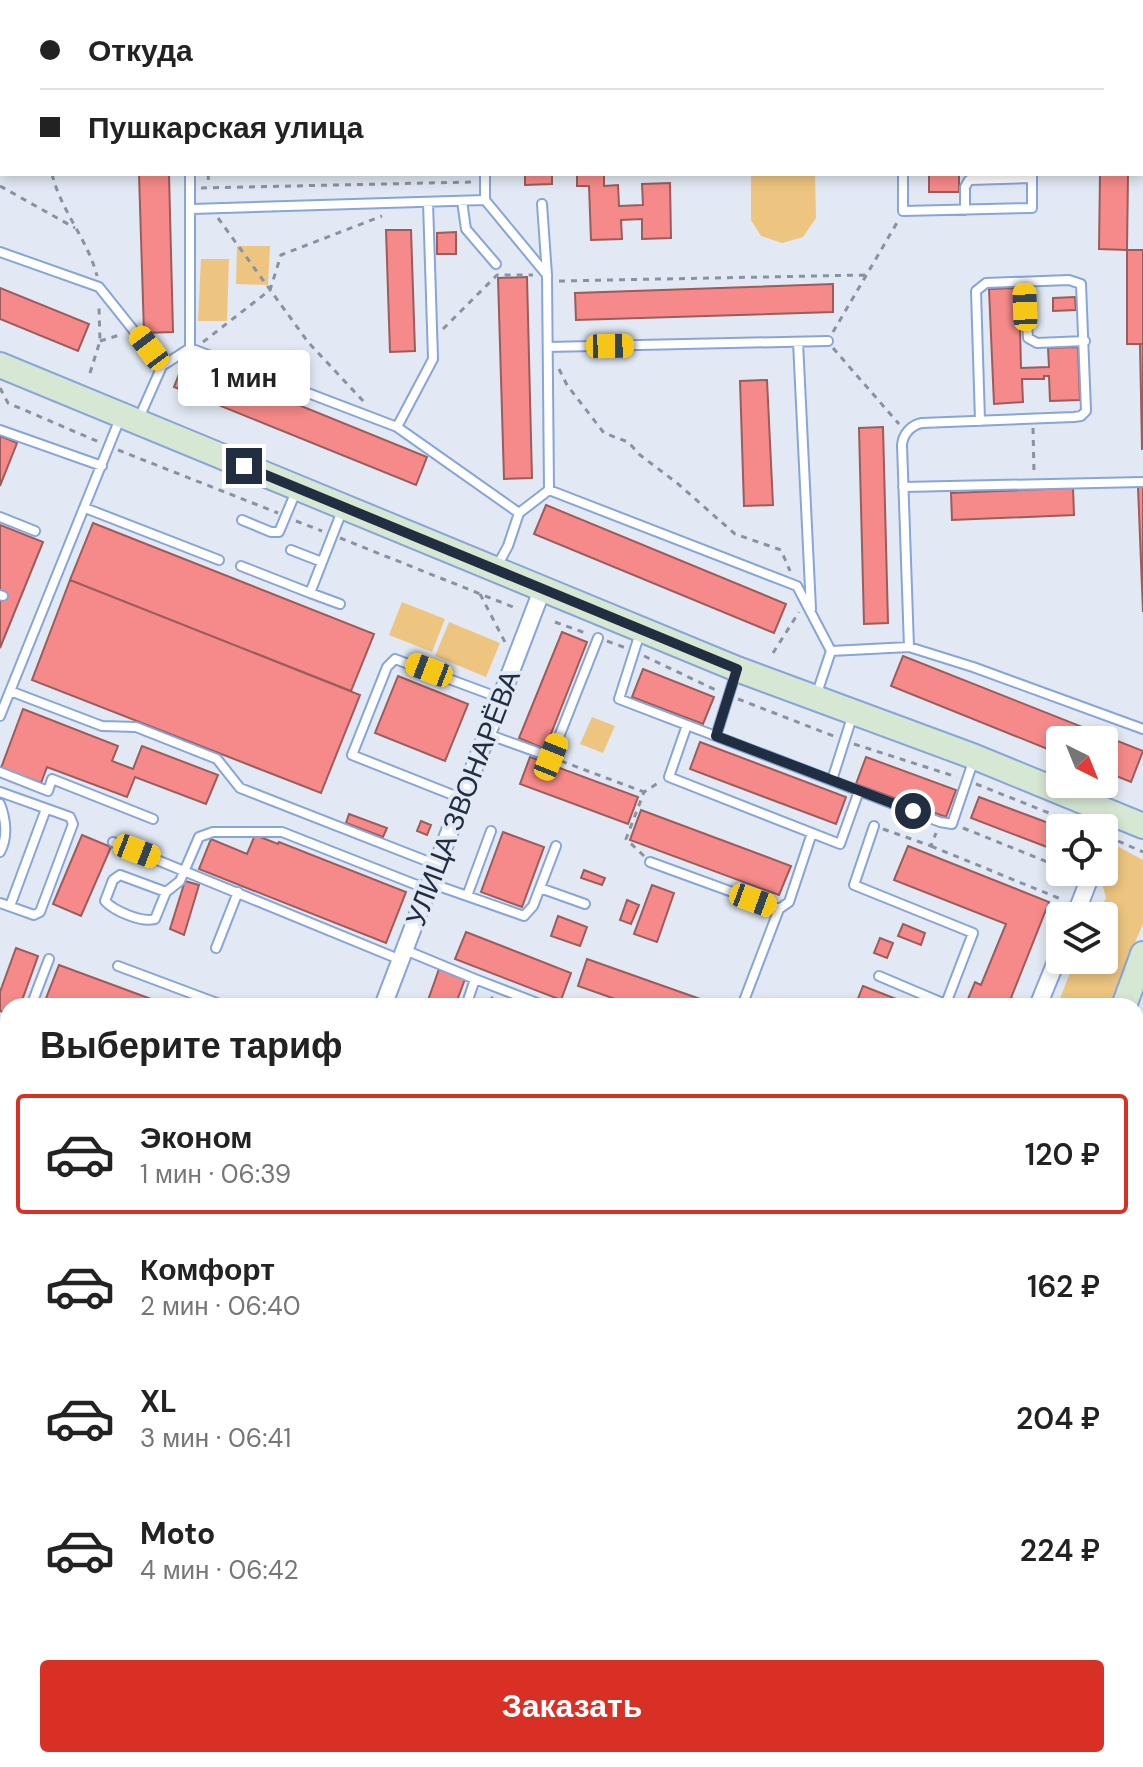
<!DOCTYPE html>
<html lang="ru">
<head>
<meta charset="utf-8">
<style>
  :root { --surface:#fff; --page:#f6f6f6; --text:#222; --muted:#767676; --line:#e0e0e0; --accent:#d93025 }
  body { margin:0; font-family:"DM Sans",sans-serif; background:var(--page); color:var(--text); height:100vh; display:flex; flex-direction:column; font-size:30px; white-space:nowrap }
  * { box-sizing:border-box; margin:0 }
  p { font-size:26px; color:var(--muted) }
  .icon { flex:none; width:44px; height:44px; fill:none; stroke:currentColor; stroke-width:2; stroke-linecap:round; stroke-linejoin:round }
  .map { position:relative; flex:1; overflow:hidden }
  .sheet { position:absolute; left:0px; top:998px; width:1144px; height:770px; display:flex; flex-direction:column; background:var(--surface); border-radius:24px 24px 0 0; box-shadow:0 4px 12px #0003 }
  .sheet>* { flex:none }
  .guide { position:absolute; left:0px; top:0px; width:1144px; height:176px; box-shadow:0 4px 12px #0003; display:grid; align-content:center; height:176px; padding:0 40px; background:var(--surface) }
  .needle { width:52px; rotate:137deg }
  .controls { position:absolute; left:1046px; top:726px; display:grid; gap:16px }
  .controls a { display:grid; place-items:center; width:72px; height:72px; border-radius:8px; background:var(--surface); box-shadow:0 4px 12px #0003; font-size:40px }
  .end { position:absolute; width:36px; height:36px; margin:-18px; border:10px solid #212e42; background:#fff; box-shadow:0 0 0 4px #fff }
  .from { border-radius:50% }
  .bubble { position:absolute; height:56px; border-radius:8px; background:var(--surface); box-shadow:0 4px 12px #0003; font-size:26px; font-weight:600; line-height:56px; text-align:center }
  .car { position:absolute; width:24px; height:48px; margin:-24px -12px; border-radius:10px; box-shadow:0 0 6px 2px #0007; background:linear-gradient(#f5c518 24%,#345 0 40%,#f5c518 0 76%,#345 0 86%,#f5c518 0) }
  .guide b { display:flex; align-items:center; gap:28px; height:76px; font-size:30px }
  .guide b+b { border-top:2px solid var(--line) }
  .guide i { width:20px; height:20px; background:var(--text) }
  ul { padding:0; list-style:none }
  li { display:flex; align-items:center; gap:24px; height:120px; margin:0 16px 12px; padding:0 24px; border:4px solid transparent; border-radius:8px }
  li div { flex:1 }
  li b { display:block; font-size:30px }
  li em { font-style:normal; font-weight:600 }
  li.current { border-color:var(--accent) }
  li>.icon { width:72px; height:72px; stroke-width:1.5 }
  h2 { padding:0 40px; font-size:36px; line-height:96px }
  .cta { display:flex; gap:16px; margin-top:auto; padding:16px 40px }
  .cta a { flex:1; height:92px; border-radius:8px; background:var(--accent); color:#fff; font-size:32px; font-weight:600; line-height:92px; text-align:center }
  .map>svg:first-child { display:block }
</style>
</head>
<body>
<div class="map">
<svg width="1143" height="1767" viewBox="0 0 1143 1767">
  <rect width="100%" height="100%" fill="#e2e9f4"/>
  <path fill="#edc581" d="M751 174H815L816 218 803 237 782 243 761 236 751 220Z
    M237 246H270L268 285 236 284Z
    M201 259H229L227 321H198Z
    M402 602 445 619 432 652 389 635Z
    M449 622 500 643 486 677 435 656Z
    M592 717 615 726 603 753 580 744Z
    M1117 846 1143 860V924L1119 979 1113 1006H1057L1075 960H1104V916H1092L1101 908 1106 898 1102 883Z"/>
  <path fill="#dba63f" d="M600 1760H664L666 1767H602Z"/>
  <path fill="#f68a8a" stroke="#9b5c5b" stroke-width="2" d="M114 0H155V2H114Z
    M0 28H2L0 156Z
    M139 174H169L173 332 144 333Z
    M525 174H552V184L525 185Z
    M577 174H604V186L618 185 619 206 643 205 642 184 670 183 671 238 642 239V219L621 220 622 239 591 240 589 186H577Z
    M929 174H959V192H929Z
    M1100 174H1128L1127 250 1099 249Z
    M386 230H411L415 351 390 352Z
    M456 232V254H437V233Z
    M1127 250H1143V344H1127Z
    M527 277 532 478 504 479 498 278Z
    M833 284V312L576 320 575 293Z
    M0 288 89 324 78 351 0 319Z
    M1019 288 1021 368 1049 367 1048 348 1078 347 1080 400 1050 401 1049 376H1044V379H1022L1023 402 994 404 989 289Z
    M1075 297 1076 310 1053 311V298Z
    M1140 344H1143V449H1142Z
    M185 359 427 457 416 485 174 387Z
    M767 380 773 505 744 506 740 381Z
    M883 427 888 623 864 624 859 428Z
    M0 436 17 443 0 486Z
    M1143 486V612L1138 487Z
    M1073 488 1074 515 952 520 951 493Z
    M546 505 786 604 774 633 534 534Z
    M93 523 374 634 351 691 70 580Z
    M0 525 43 542 0 648Z
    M70 580 360 695 321 793 32 680Z
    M562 632 587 642 545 749 519 738Z
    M903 656 1143 751 1131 782 1104 771V740H1060V754L891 686Z
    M643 669 714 697 703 724 632 697Z
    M398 676 468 704 445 761 375 733Z
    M23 709 118 746 112 761 133 769 142 746 218 775 206 804 135 777 127 797 47 767 41 783 1 768Z
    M700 742 846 797 836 824 690 769Z
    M530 757 638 797 628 824 520 784Z
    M866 757 956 790 946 817 856 784Z
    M979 797 1062 828 1060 852 971 818Z
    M641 810 791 866 779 895 630 840Z
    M349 814 387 828 383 837 346 823Z
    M421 821 431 825 427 835 417 831Z
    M503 832 544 847 522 907 481 892Z
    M82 835 111 847 81 916 53 904Z
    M255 835 278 844 279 842 406 892 386 943 199 869 211 839 247 854Z
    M908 846 1049 902 1011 998 1018 1001 1016 1006H965L975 982 981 985 1006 924 894 880Z
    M584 870 605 878 602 885 581 878Z
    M185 881 199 885 184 935 170 929Z
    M652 885 674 893 657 942 634 934Z
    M627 900 639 905 631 924 620 920Z
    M558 916 587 927 580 946 551 936Z
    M903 924 925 933 921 945 898 936Z
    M466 932 571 973 561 1000 455 959Z
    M880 938 893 943 887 958 874 953Z
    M16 948 38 956 20 1006H8V1014L0 1011V992Z
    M587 959 720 1006H635L578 986Z
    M59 965 170 1006H43Z
    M439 969 465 979 455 1006H426Z
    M863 986 914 1006H855Z
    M0 1020 8 1023V1036L0 1059Z
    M1143 1084V1153L1136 1169V1101Z
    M1 1160 8 1163V1262L0 1285Z
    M1136 1268 1143 1272V1301L1136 1298Z
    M1136 1395 1143 1399V1410L1136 1423Z
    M0 1439 8 1441V1471H6L1 1484Z
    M1136 1672 1143 1696V1725L1136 1727Z
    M8 1727V1747L1 1745Z
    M112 1760H149L146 1767H109Z
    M460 1760H536L511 1767H442Z
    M875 1760H895L887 1767H882Z"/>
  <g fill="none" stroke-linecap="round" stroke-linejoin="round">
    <defs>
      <path id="lane" d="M41 0V2
        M105 0 106 2
        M167 0V2
        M380 0V2
        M899 0V2
        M962 0 964 2
        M1031 0V2
        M1066 0V2
        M1142 13H1143
        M0 14H2
        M485 174V200
        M903 174V211L1032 208V174
        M462 201 466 229 496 264
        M192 209 485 200 547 275
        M965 210V187L969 180 1032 178
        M0 252 99 287 162 366 139 418
        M1024 282 1028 338 1037 343 1085 341
        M798 342 811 609
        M548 347 828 341
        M190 348 397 427 519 513 508 546 496 568
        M162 366 190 348V174
        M397 427 433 359 428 202
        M0 430 102 466
        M903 487 1143 482
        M549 490 797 586 831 651 817 693
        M85 508 219 560
        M519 513 549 490 547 275 542 204
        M0 517 35 531
        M242 520 271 532H279L297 489
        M291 550 322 562
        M241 566 310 593
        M0 595 3 596
        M340 604 310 593 342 511
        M640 633 619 699 940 822 952 824 974 759
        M909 647 973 667 1143 729
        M831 651 909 647 902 445C903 434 911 425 922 423L1074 417 1081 416 1086 411 1081 284 1069 280 986 283 976 291 980 421
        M10 691 102 726 136 727 217 759 240 788 437 865
        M0 716 121 416
        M687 725 669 777 840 844 859 791
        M487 734 551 757 598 638
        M716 736 736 672
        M0 772 48 791 52 779 153 819
        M832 780 853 714
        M0 792 70 817 73 824 40 912 34 915 0 903
        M463 799 352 755 387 667 395 659 500 698
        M0 804C6 819 8 838 0 852
        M874 826 854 885 973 933 945 1006
        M113 842 401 960
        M650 862 779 909
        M430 883 524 916 533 906 556 846
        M540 888 585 904
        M166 892 120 875 113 880 105 901C114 911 142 923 155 919L166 892 180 881 199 837 213 832H282L427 889
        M467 896 491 831
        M10 906 46 809
        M216 948 238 892
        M405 950 475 979 466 1006
        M118 966 225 1006
        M879 976 945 1004
        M475 979 545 1006
        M31 1006 49 959
        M586 1006H592
        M742 1006 779 909 789 902 812 833
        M0 1090 8 1068
        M0 1118 8 1121
        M1136 1478 1143 1475
        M0 1497 8 1500
        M1136 1626 1143 1651
        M683 1760 684 1762 695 1760
        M712 1760 714 1767
        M160 1767 162 1760
        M319 1767 321 1760"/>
      <path id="street" d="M1104 842 1113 814
        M1075 916 1092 872
        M383 1006 542 590
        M1038 1006 1060 952
        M1136 1330 1143 1333
        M0 1414 8 1416
        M575 1760 577 1767
        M825 1760 827 1767
        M1141 1767H1143"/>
      <path id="secondary" d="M0 365 737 669 975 757 1143 826
        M1124 1006 1143 954
        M1041 1760 1043 1767"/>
    </defs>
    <use href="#lane" stroke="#87a5d9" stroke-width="12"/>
    <use href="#street" stroke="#87a5d9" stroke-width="20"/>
    <use href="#secondary" stroke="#87a5d9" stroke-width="28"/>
    <path stroke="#8892a1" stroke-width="3" stroke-dasharray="6 6" stroke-linecap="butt" d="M435 0V2
      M547 0V2
      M639 0V2
      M688 0 690 2
      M734 2 736 0
      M0 171H2
      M52 174C61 211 88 240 97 276
      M208 174 209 186
      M0 186 75 228
      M201 188 473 182
      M218 218 308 342 365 403
      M559 281 866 275
      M443 329 497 275H533
      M833 332 898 221
      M100 341 123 334
      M203 342 270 290 281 255 382 216
      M833 348 899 424
      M559 369 567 385 604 433 628 442 640 455 677 483 735 534 781 550 790 571
      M90 373 100 341 99 307
      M0 388 8 403 99 442
      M1033 428 1034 473
      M118 450 278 513
      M296 521 322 531
      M340 538 513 607
      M480 594 506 644
      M555 622 588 634
      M607 641 626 648
      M773 653 799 612
      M644 656 720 692
      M738 699 836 737
      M854 744 957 777
      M561 761 644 792
      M976 784 1087 828
      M963 828 1060 867
      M883 829 931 846 936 833
      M1118 841 1143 852
      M931 846 1063 900
      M644 856 626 839 644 792 658 783
      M491 997 499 1006
      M595 1760 597 1767
      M854 1760 861 1767
      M863 1760 870 1767
      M973 1760 974 1767
      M994 1760 996 1767
      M942 1767 963 1760"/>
    <use href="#lane" stroke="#fff" stroke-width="8"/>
    <use href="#street" stroke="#fff" stroke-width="16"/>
    <use href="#secondary" stroke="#d6e7d3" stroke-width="24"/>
  </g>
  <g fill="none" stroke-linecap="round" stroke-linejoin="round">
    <path stroke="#212e42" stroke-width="10" d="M244 466 737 669 716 736 913 811"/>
  </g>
  <g text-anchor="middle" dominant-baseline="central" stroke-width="8" stroke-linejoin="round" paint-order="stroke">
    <g font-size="28" fill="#212e42" stroke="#e2e9f4">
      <text transform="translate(463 798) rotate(-69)">УЛИЦА ЗВОНАРЁВА</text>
    </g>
  </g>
</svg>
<div class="controls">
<a><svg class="needle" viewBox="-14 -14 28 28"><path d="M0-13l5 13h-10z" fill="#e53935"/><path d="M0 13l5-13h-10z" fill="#767676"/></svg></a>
<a><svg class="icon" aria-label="locate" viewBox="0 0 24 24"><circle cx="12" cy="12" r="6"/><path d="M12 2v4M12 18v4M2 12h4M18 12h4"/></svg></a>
<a><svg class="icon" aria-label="layers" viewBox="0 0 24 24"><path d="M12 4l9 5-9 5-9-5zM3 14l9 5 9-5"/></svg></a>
</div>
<i class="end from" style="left:913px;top:811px"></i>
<i class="end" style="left:244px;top:466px"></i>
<div class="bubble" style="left:178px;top:350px;width:132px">1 мин</div>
<i class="car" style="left:1025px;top:307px;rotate:358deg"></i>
<i class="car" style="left:610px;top:346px;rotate:89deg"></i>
<i class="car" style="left:149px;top:348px;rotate:323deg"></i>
<i class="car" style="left:429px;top:670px;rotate:291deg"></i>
<i class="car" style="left:551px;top:757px;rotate:22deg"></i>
<i class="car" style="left:137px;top:851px;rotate:111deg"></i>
<i class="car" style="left:753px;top:900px;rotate:110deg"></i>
<div class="guide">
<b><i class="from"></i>Откуда</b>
<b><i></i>Пушкарская улица</b>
</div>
<section class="sheet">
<h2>Выберите тариф</h2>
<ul>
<li class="current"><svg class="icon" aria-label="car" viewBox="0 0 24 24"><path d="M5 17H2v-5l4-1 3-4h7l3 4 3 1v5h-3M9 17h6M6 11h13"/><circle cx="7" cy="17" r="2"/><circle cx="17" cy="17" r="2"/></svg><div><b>Эконом</b><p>1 мин · 06:39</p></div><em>120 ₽</em></li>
<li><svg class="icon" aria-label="car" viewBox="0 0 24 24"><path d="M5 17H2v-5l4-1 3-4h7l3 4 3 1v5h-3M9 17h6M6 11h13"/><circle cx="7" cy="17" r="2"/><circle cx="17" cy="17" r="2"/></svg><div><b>Комфорт</b><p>2 мин · 06:40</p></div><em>162 ₽</em></li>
<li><svg class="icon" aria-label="car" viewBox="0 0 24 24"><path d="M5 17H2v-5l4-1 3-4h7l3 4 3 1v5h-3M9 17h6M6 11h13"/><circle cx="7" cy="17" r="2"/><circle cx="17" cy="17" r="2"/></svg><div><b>XL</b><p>3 мин · 06:41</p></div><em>204 ₽</em></li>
<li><svg class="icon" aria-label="car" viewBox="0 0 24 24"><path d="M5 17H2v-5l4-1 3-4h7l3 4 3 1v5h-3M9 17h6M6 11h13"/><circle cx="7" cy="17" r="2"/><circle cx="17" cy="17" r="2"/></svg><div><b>Moto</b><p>4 мин · 06:42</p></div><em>224 ₽</em></li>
</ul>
<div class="cta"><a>Заказать</a></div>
</section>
</div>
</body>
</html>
